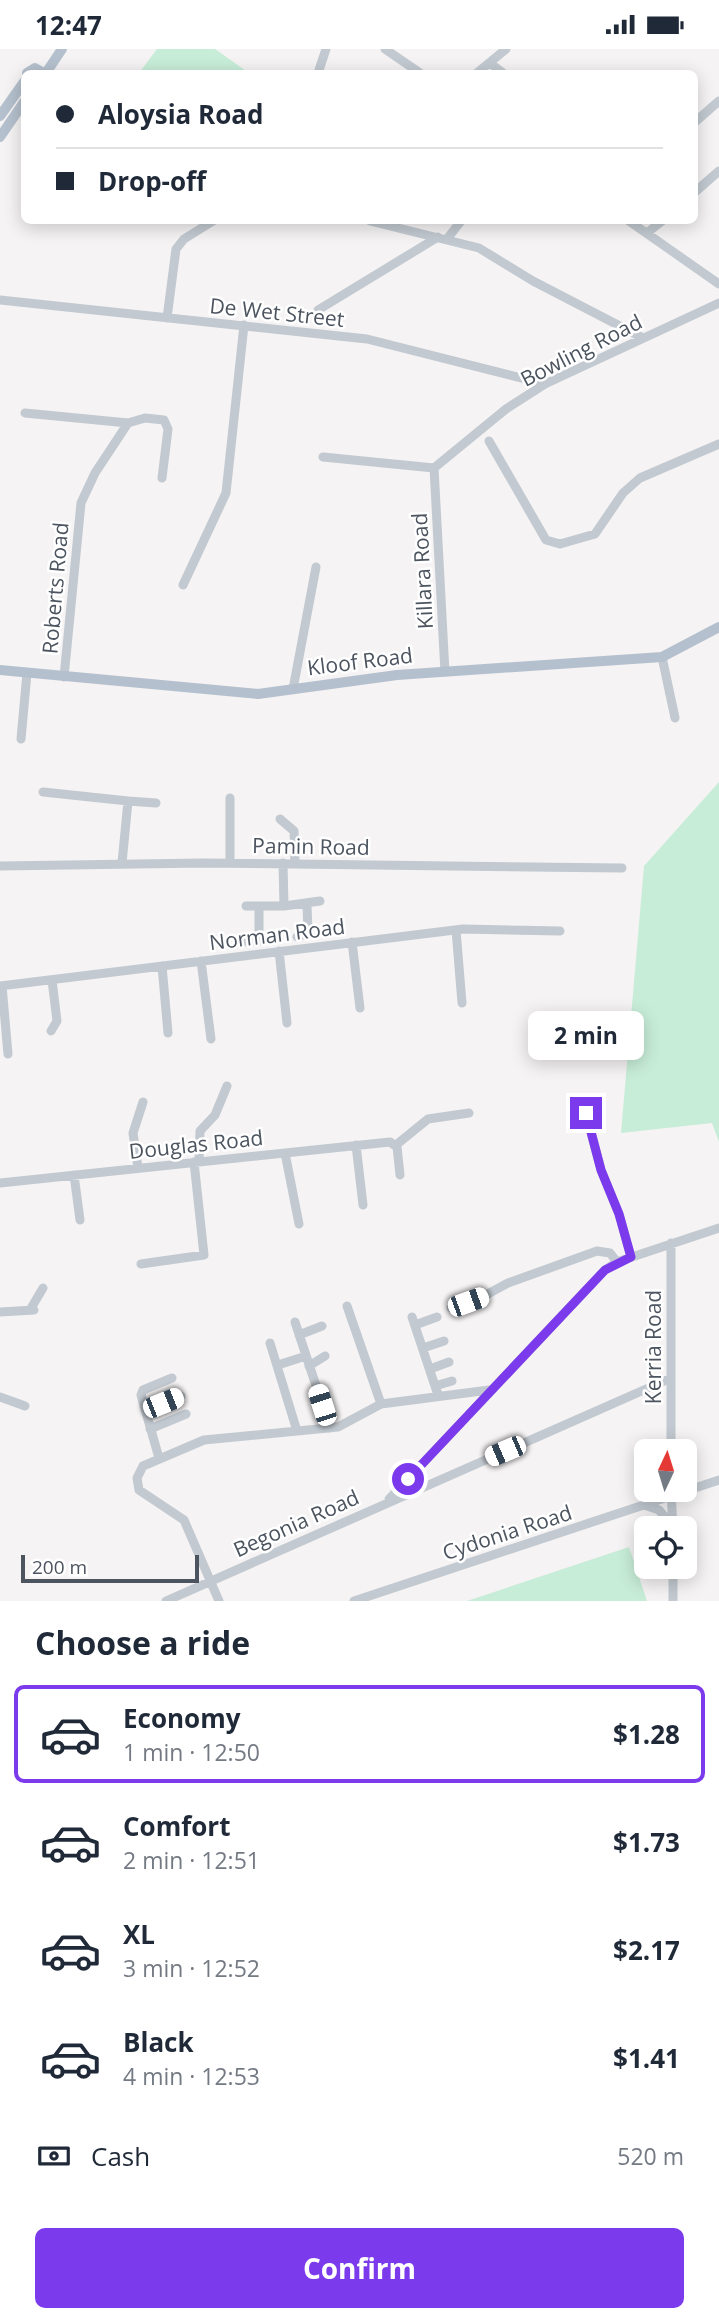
<!DOCTYPE html>
<html lang="en">
<head>
<meta charset="utf-8">
<style>
  :root { --surface:#fff; --page:#f2f2f3; --text:#1f2937; --muted:#747a83; --line:#e0e1e3; --accent:#7c3aed }
  body { margin:0; font-family:"Open Sans",sans-serif; background:var(--page); color:var(--text); height:100vh; display:flex; flex-direction:column; font-size:26px; white-space:nowrap }
  * { box-sizing:border-box; margin:0 }
  p { font-size:23px; color:var(--muted) }
  .icon { flex:none; width:38px; height:38px; fill:none; stroke:currentColor; stroke-width:2; stroke-linecap:round; stroke-linejoin:round }
  .map { position:relative; height:1552px; overflow:hidden }
  .side { display:flex; flex-direction:column; background:var(--surface); flex:1 }
  .side>* { flex:none }
  .hud { position:absolute; left:21px; top:21px; width:677px; height:154px; border-radius:10px; box-shadow:0 4px 18px #0003; display:grid; align-content:center; height:154px; padding:0 35px; background:var(--surface) }
  .needle { width:46px; rotate:4deg }
  .tools { position:absolute; left:634px; top:1390px; display:grid; gap:14px }
  .tools a { display:grid; place-items:center; width:63px; height:63px; border-radius:10px; background:var(--surface); box-shadow:0 4px 18px #0003; font-size:35px }
  .scale { position:absolute; left:21px; bottom:18px; width:178px; box-sizing:border-box; padding-left:7px; border:4px solid #4c545f; border-top:0; font-size:19px; line-height:24px; white-space:nowrap; color:#4c545f; -webkit-text-stroke:5px #fff; paint-order:stroke }
  .end { position:absolute; width:32px; height:32px; margin:-16px; border:9px solid #7c3aed; background:#fff; box-shadow:0 0 0 4px #fff }
  .from { border-radius:50% }
  .bubble { position:absolute; height:49px; border-radius:10px; background:var(--surface); box-shadow:0 4px 18px #0003; font-size:23px; font-weight:700; line-height:49px; text-align:center }
  .car { position:absolute; width:21px; height:42px; margin:-21px -10px; border-radius:9px; box-shadow:0 0 5px 2px #0007; background:linear-gradient(#fff 24%,#345 0 40%,#fff 0 76%,#345 0 86%,#fff 0) }
  .hud b { display:flex; align-items:center; gap:24px; height:66px; font-size:26px }
  .hud b+b { border-top:2px solid var(--line) }
  .hud i { width:18px; height:18px; background:var(--text) }
  ul { padding:0; list-style:none }
  li { display:flex; align-items:center; gap:21px; height:98px; margin:0 14px 10px; padding:0 21px; border:4px solid transparent; border-radius:10px }
  li div { flex:1 }
  li b { display:block; font-size:26px }
  li em { font-style:normal; font-weight:700 }
  li.selected { border-color:var(--accent) }
  li>.icon { width:63px; height:63px; stroke-width:1.5 }
  h2 { padding:0 35px; font-size:32px; line-height:84px }
  .pay { display:flex; align-items:center; gap:18px; height:77px; padding:0 35px; font-size:26px }
  .pay p { margin-inline-start:auto }
  .cta { display:flex; gap:14px; margin-top:auto; padding:14px 35px }
  .cta a { flex:1; height:80px; border-radius:10px; background:var(--accent); color:#fff; font-size:28px; font-weight:700; line-height:80px; text-align:center }
  .status { display:flex; justify-content:space-between; align-items:center; height:49px; padding:0 35px; background:var(--surface); direction:ltr }
  .status svg { height:19px; fill:currentColor }
  .map>svg:first-child { display:block }
</style>
</head>
<body>
<div class="status"><b>12:47</b><svg viewBox="0 0 49 12"><path d="M0 12V9h3v3zM5 12V6h3v6zM10 12V3h3v9zM15 12V0h3v12zM26 1h20v11H26zM47 4h2v5h-2z"/></svg></div>
<div class="map">
<svg width="719" height="1552" viewBox="0 0 719 1552">
  <rect width="100%" height="100%" fill="#f5f3f3"/>
  <path fill="#c7edd8" d="M157 0H215L249 24H139Z
    M719 733V1093L712 1074 621 1084 644 817Z
    M629 1498 647 1552H467Z"/>
  <g fill="none" stroke-linecap="round" stroke-linejoin="round">
    <path stroke="#c2c9d0" stroke-width="9" d="M385 0 420 24
      M490 14 503 24
      M318 24 326 0
      M477 24 506 0
      M695 73 719 52
      M695 143 719 122
      M370 172 479 199 533 232 643 289
      M629 172 719 235
      M647 184 662 172
      M447 190 461 172
      M0 251 367 290 545 335
      M318 261 438 188
      M167 269 176 200 184 190 213 172
      M25 364 128 374 145 369 164 371 168 380 162 429
      M489 392 546 491 560 495 595 485 623 444 640 429 719 395
      M323 408 434 419
      M434 419 506 360 545 335 719 254
      M434 419 445 623
      M183 536 226 444 244 276
      M662 608 675 669
      M64 628 81 454 95 424 128 374
      M293 640 316 518
      M21 690 27 624
      M43 743 128 752 122 814
      M230 749V814
      M128 752 156 754
      M280 770 294 782 295 815
      M283 814 284 857 320 852
      M0 817 204 814 622 819
      M246 857H284
      M259 857V892L271 891
      M456 881 462 954
      M297 888 308 884 307 856
      M247 893 259 892
      M352 893 360 959
      M279 902 287 974
      M201 912 211 990
      M162 917 168 984
      M0 937 463 880 560 882
      M2 937 8 1005
      M51 982 57 972 52 931
      M586 1064 601 1121 619 1165 631 1208
      M356 1096 363 1156
      M396 1096 428 1070 469 1064
      M285 1104 299 1175
      M199 1113 200 1082 215 1066 227 1037
      M138 1119 133 1084 143 1053
      M74 1126 80 1171
      M0 1134 390 1093 397 1098 400 1126
      M671 1194V1402
      M141 1215 204 1206 194 1113
      M347 1257 381 1355
      M451 1259 484 1247 508 1234 597 1202 610 1204 617 1213
      M30 1261 43 1239
      M0 1263 34 1261
      M412 1268 438 1346
      M295 1273 330 1379
      M415 1276 437 1268
      M299 1286 322 1277
      M270 1294 297 1382
      M423 1299 444 1292
      M281 1315 306 1307
      M309 1317 325 1307
      M430 1320 449 1313
      M435 1337 452 1332
      M0 1348 25 1357
      M145 1361 181 1347
      M150 1380 186 1365
      M159 1409 141 1346 143 1341 172 1329
      M671 1442 673 1479
      M409 1443 408 1430 605 1221 617 1213 719 1179
      M389 1450 408 1430
      M644 1456 659 1461 671 1475
      M673 1517V1552
      M166 1552 671 1329
      M219 1552 184 1471 139 1441 137 1429 143 1417 204 1391 338 1378 381 1355 489 1341
      M354 1552 719 1431"/>
    <path stroke="#b5c0ce" stroke-width="10" d="M27 24 35 19 44 24
      M46 24 62 0
      M0 67 24 33
      M0 88 24 53
      M0 621 258 645 397 626 662 608 719 578"/>
  </g>
  <g fill="none" stroke-linecap="round" stroke-linejoin="round">
    <path stroke="#7c3aed" stroke-width="9" d="M408 1430 605 1221 631 1208 619 1165 601 1121 586 1064"/>
  </g>
  <g text-anchor="middle" dominant-baseline="central" stroke-width="5" stroke-linejoin="round" paint-order="stroke">
    <g font-size="21" fill="#4c545f" stroke="#fff">
      <text transform="translate(277 263) rotate(6)">De Wet Street</text>
      <text transform="translate(581 301) rotate(-27)">Bowling Road</text>
      <text transform="translate(422 522) rotate(-93)">Killara Road</text>
      <text transform="translate(55 539) rotate(-85)">Roberts Road</text>
      <text transform="translate(360 612) rotate(-7)">Kloof Road</text>
      <text transform="translate(311 797) rotate(1)">Pamin Road</text>
      <text transform="translate(277 885) rotate(-7)">Norman Road</text>
      <text transform="translate(196 1095) rotate(-6)">Douglas Road</text>
      <text transform="translate(653 1298) rotate(-90)">Kerria Road</text>
      <text transform="translate(296 1474) rotate(-24)">Begonia Road</text>
      <text transform="translate(507 1483) rotate(-18)">Cydonia Road</text>
    </g>
  </g>
</svg>
<div class="tools">
<a><svg class="needle" viewBox="-14 -14 28 28"><path d="M0-13l5 13h-10z" fill="#e53935"/><path d="M0 13l5-13h-10z" fill="#747a83"/></svg></a>
<a><svg class="icon" aria-label="locate" viewBox="0 0 24 24"><circle cx="12" cy="12" r="6"/><path d="M12 2v4M12 18v4M2 12h4M18 12h4"/></svg></a>
</div>
<div class="scale">200 m</div>
<i class="end from" style="left:408px;top:1430px"></i>
<i class="end" style="left:586px;top:1064px"></i>
<div class="bubble" style="left:528px;top:962px;width:116px">2 min</div>
<i class="car" style="left:468px;top:1253px;rotate:70deg"></i>
<i class="car" style="left:163px;top:1354px;rotate:68deg"></i>
<i class="car" style="left:322px;top:1356px;rotate:342deg"></i>
<i class="car" style="left:505px;top:1402px;rotate:247deg"></i>
<div class="hud">
<b><i class="from"></i>Aloysia Road</b>
<b><i></i>Drop-off</b>
</div>
</div>
<section class="side">
<h2>Choose a ride</h2>
<ul>
<li class="selected"><svg class="icon" aria-label="car" viewBox="0 0 24 24"><path d="M5 17H2v-5l4-1 3-4h7l3 4 3 1v5h-3M9 17h6M6 11h13"/><circle cx="7" cy="17" r="2"/><circle cx="17" cy="17" r="2"/></svg><div><b>Economy</b><p>1 min · 12:50</p></div><em>$1.28</em></li>
<li><svg class="icon" aria-label="car" viewBox="0 0 24 24"><path d="M5 17H2v-5l4-1 3-4h7l3 4 3 1v5h-3M9 17h6M6 11h13"/><circle cx="7" cy="17" r="2"/><circle cx="17" cy="17" r="2"/></svg><div><b>Comfort</b><p>2 min · 12:51</p></div><em>$1.73</em></li>
<li><svg class="icon" aria-label="car" viewBox="0 0 24 24"><path d="M5 17H2v-5l4-1 3-4h7l3 4 3 1v5h-3M9 17h6M6 11h13"/><circle cx="7" cy="17" r="2"/><circle cx="17" cy="17" r="2"/></svg><div><b>XL</b><p>3 min · 12:52</p></div><em>$2.17</em></li>
<li><svg class="icon" aria-label="car" viewBox="0 0 24 24"><path d="M5 17H2v-5l4-1 3-4h7l3 4 3 1v5h-3M9 17h6M6 11h13"/><circle cx="7" cy="17" r="2"/><circle cx="17" cy="17" r="2"/></svg><div><b>Black</b><p>4 min · 12:53</p></div><em>$1.41</em></li>
</ul>
<div class="pay"><svg class="icon" aria-label="cash" viewBox="0 0 24 24"><path d="M3 7h18v10H3z"/><circle cx="12" cy="12" r="2"/></svg>Cash<p>520 m</p></div>
<div class="cta"><a>Confirm</a></div>
</section>
</body>
</html>
